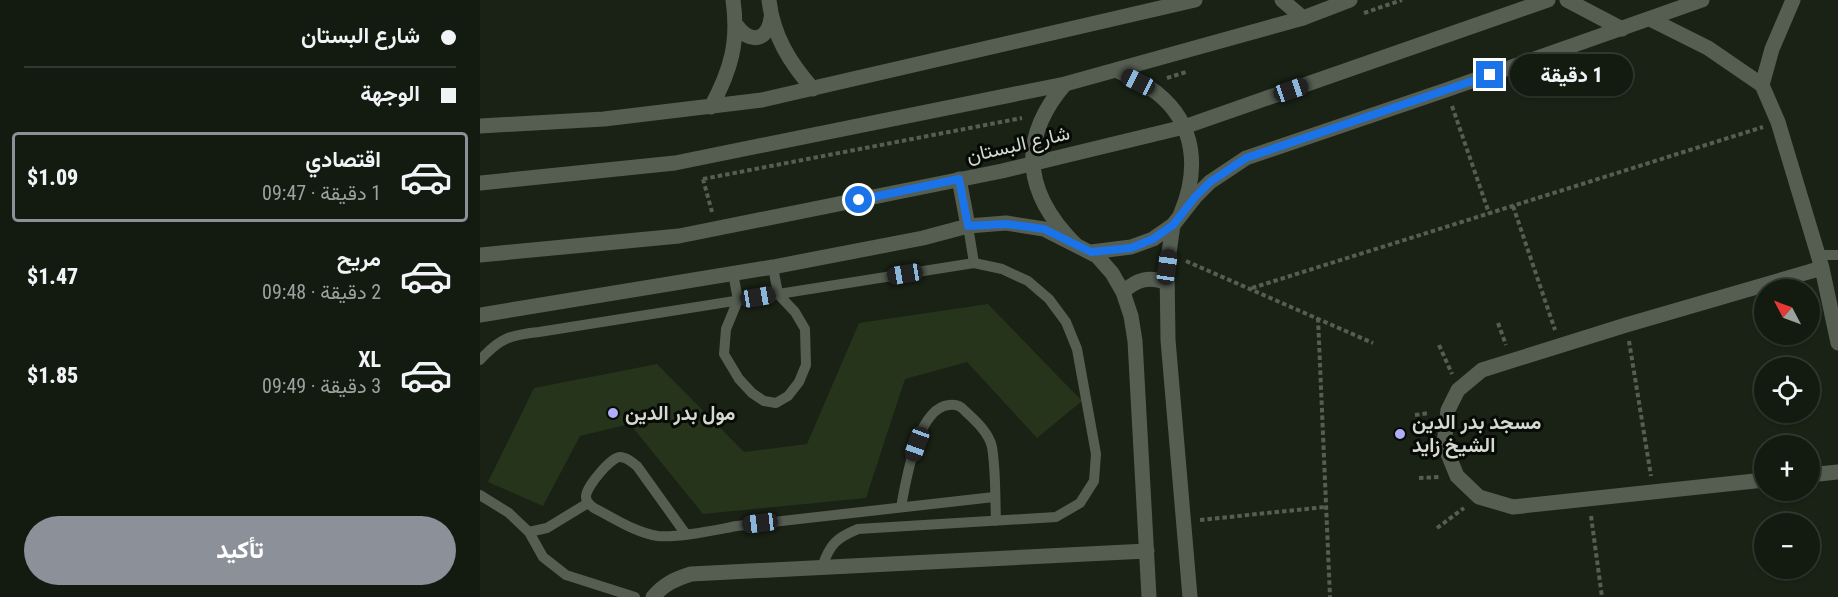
<!DOCTYPE html>
<html lang="ar">
<head>
<meta charset="utf-8">
<style>
  :root { --surface:#131a10; --page:#20271e; --text:#f1f3f6; --muted:#9da19f; --line:#323830; --accent:#8c9099 }
  body { margin:0; font-family:"Roboto Condensed",Vazirmatn,sans-serif; background:var(--page); color:var(--text); direction:rtl; height:100vh; display:flex; flex-direction:column; font-size:22px; white-space:nowrap }
  * { box-sizing:border-box; margin:0 }
  p { font-size:20px; color:var(--muted) }
  .icon { flex:none; width:33px; height:33px; fill:none; stroke:currentColor; stroke-width:2; stroke-linecap:round; stroke-linejoin:round }
  .map { position:relative; flex:1; overflow:hidden; direction:ltr }
  .side { display:flex; flex-direction:column; background:var(--surface); width:480px }
  .side>* { flex:none }
  .hud { display:grid; align-content:center; height:132px; padding:0 24px; background:var(--surface) }
  .needle { width:39px; rotate:311deg }
  .controls { position:absolute; left:1274px; top:279px; display:grid; gap:12px }
  .controls a { display:grid; place-items:center; width:66px; height:66px; border-radius:50%; background:var(--surface); box-shadow:0 2px 4px #0004,0 0 0 2px var(--line); font-size:30px }
  .end { position:absolute; width:27px; height:27px; margin:-14px; border:8px solid #1a73e8; background:#fff; box-shadow:0 0 0 3px #fff }
  .from { border-radius:50% }
  .bubble { position:absolute; height:42px; border-radius:21px; background:var(--surface); box-shadow:0 2px 4px #0004,0 0 0 2px var(--line); font-size:20px; font-weight:800; line-height:42px; text-align:center; direction:rtl }
  .car { position:absolute; width:18px; height:36px; margin:-18px -9px; border-radius:8px; box-shadow:0 0 4px 2px #0007; background:linear-gradient(#222 24%,#8ab4d8 0 40%,#222 0 76%,#8ab4d8 0 86%,#222 0) }
  .hud b { display:flex; align-items:center; gap:21px; height:57px; font-size:22px }
  .hud b+b { border-top:2px solid var(--line) }
  .hud i { width:15px; height:15px; background:var(--text) }
  ul { padding:0; list-style:none }
  li { display:flex; align-items:center; gap:18px; height:90px; margin:0 12px 9px; padding:0 12px; border:3px solid transparent; border-radius:6px }
  li div { flex:1 }
  li b { display:block; font-size:22px }
  li em { font-style:normal; font-weight:800 }
  li.current { border-color:var(--accent) }
  li>.icon { width:54px; height:54px; stroke-width:1.5 }
  .primary-button { display:flex; gap:12px; margin-top:auto; padding:12px 24px }
  .primary-button a { flex:1; height:69px; border-radius:36px; background:var(--accent); color:#fff; font-size:24px; font-weight:800; line-height:69px; text-align:center }
  main { display:flex; flex:1; min-height:0 }
  .map>svg:first-child { display:block }
</style>
</head>
<body>
<main>
<div class="map">
<svg width="1358" height="597" viewBox="0 0 1358 597">
  <rect width="100%" height="100%" fill="#192215"/>
  <path fill="#26341c" d="M508 304 602 401 557 438 487 362 425 379 386 498 223 514 150 424 100 436 63 506 8 482 54 388 177 364 264 452 327 444 379 323Z"/>
  <g fill="none" stroke-linecap="round" stroke-linejoin="round">
    <path stroke="#565e52" stroke-width="4" stroke-dasharray="4.5 3" stroke-linecap="butt" d="M884 13 922 0
      M687 78 706 72
      M972 106 1009 213
      M223 179 542 118
      M223 179 232 212
      M1033 206 1075 330
      M706 261 893 343
      M772 288 1283 127
      M838 318 850 597
      M1018 323 1026 345
      M1149 341 1171 476
      M959 345 972 374
      M935 415 949 413
      M939 478 959 477
      M1111 516 1122 597
      M720 520 845 507
      M957 528 984 508"/>
    <path stroke="#565e52" stroke-width="10" d="M488 226 494 263
      M1338 255H1358
      M253 273 258 300 246 329 244 354 259 379 272 393 284 401 296 403 308 396 319 382 326 365 325 329 315 312 298 294 293 267
      M0 360C20 338 30 335 59 332L494 263 522 269 548 281 569 299 586 322 597 349 616 454 614 481 600 503 576 517 378 529C356 538 350 544 342 567
      M0 495 29 513 49 532 63 557 86 575 155 597
      M421 507C426 481 437 408 469 405 476 404 481 406 485 411 496 421 509 433 512 447 516 471 515 497 516 521
      M49 532 67 528 108 503
      M205 533 157 466C152 462 146 457 140 457 131 457 105 488 106 497 106 502 110 505 114 508 134 518 156 533 178 536 199 538 235 530 257 526L514 497"/>
    <path stroke="#565e52" stroke-width="15" d="M289 0C293 36 310 63 333 89
      M802 0 823 18
      M1170 19 1228 48 1282 85 1298 122 1342 268 1358 343
      M257 26C270 44 288 41 291 18
      M1282 85 1292 49 1313 0
      M231 107C251 70 259 42 253 0
      M0 126 124 119 282 100 715 0
      M479 179 488 226
      M693 225 687 267 688 340 710 597
      M611 252 651 247 673 239 693 225 715 197 730 182 766 158 966 90 1222 0
      M643 292C657 279 669 276 687 283
      M0 315 293 267 443 238 488 226 526 223 564 229 617 256 632 273 643 292 651 316 655 341 669 597
      M1329 475 1358 472
      M1284 480 1033 507 999 497 977 476 964 444 968 410 978 390 1002 370 1146 325 1342 268
      M173 597C184 584 195 579 211 574L667 551"/>
    <path stroke="#565e52" stroke-width="15" d="M1087 0 1142 29
      M636 70C649 77 665 84 677 93 716 124 719 170 701 213
      M585 84C537 140 544 194 596 245
      M0 183 195 163 585 84 823 18 870 0
      M0 255 199 236 522 171 704 127 1068 0"/>
  </g>
  <g fill="none" stroke-linecap="round" stroke-linejoin="round">
    <path stroke="#1a73e8" stroke-width="8" d="M379 200 479 179 488 226 526 224 564 229 611 252 651 248 673 239 693 225 715 197 730 182 766 158 1010 75"/>
  </g>
  <g fill="#aeaefb" stroke="#070a05" stroke-width="2">
    <circle cx="133" cy="413" r="6"/>
    <circle cx="920" cy="434" r="6"/>
  </g>
  <g text-anchor="middle" dominant-baseline="central" stroke-width="6" stroke-linejoin="round" paint-order="stroke">
    <g font-size="20" fill="#d4dad1" stroke="#070a05">
      <text transform="translate(538 144) rotate(-13)">شارع البستان</text>
    </g>
    <g font-size="20" font-weight="bold" fill="#d4dad1" stroke="#070a05" text-anchor="start">
      <text x="145" y="413">مول بدر الدين</text>
      <text x="932" y="422">مسجد بدر الدين<tspan x="932" dy="23">الشيخ زايد</tspan></text>
    </g>
  </g>
</svg>
<div class="controls">
<a><svg class="needle" viewBox="-14 -14 28 28"><path d="M0-13l5 13h-10z" fill="#e53935"/><path d="M0 13l5-13h-10z" fill="#9da19f"/></svg></a>
<a><svg class="icon" aria-label="locate" viewBox="0 0 24 24"><circle cx="12" cy="12" r="6"/><path d="M12 2v4M12 18v4M2 12h4M18 12h4"/></svg></a>
<a>+</a>
<a>−</a>
</div>
<i class="end from" style="left:379px;top:200px"></i>
<i class="end" style="left:1010px;top:75px"></i>
<div class="bubble" style="left:1030px;top:54px;width:123px">1 دقيقة</div>
<i class="car" style="left:658px;top:82px;rotate:297deg"></i>
<i class="car" style="left:811px;top:90px;rotate:71deg"></i>
<i class="car" style="left:687px;top:267px;rotate:8deg"></i>
<i class="car" style="left:425px;top:274px;rotate:261deg"></i>
<i class="car" style="left:278px;top:297px;rotate:81deg"></i>
<i class="car" style="left:437px;top:444px;rotate:200deg"></i>
<i class="car" style="left:280px;top:523px;rotate:263deg"></i>
</div>
<section class="side">
<div class="hud">
<b><i class="from"></i>شارع البستان</b>
<b><i></i>الوجهة</b>
</div>
<ul>
<li class="current"><svg class="icon" aria-label="car" viewBox="0 0 24 24"><path d="M5 17H2v-5l4-1 3-4h7l3 4 3 1v5h-3M9 17h6M6 11h13"/><circle cx="7" cy="17" r="2"/><circle cx="17" cy="17" r="2"/></svg><div><b>اقتصادي</b><p>1 دقيقة · 09:47</p></div><em>$1.09</em></li>
<li><svg class="icon" aria-label="car" viewBox="0 0 24 24"><path d="M5 17H2v-5l4-1 3-4h7l3 4 3 1v5h-3M9 17h6M6 11h13"/><circle cx="7" cy="17" r="2"/><circle cx="17" cy="17" r="2"/></svg><div><b>مريح</b><p>2 دقيقة · 09:48</p></div><em>$1.47</em></li>
<li><svg class="icon" aria-label="car" viewBox="0 0 24 24"><path d="M5 17H2v-5l4-1 3-4h7l3 4 3 1v5h-3M9 17h6M6 11h13"/><circle cx="7" cy="17" r="2"/><circle cx="17" cy="17" r="2"/></svg><div><b>XL</b><p>3 دقيقة · 09:49</p></div><em>$1.85</em></li>
</ul>
<div class="primary-button"><a>تأكيد</a></div>
</section>
</main>
</body>
</html>
